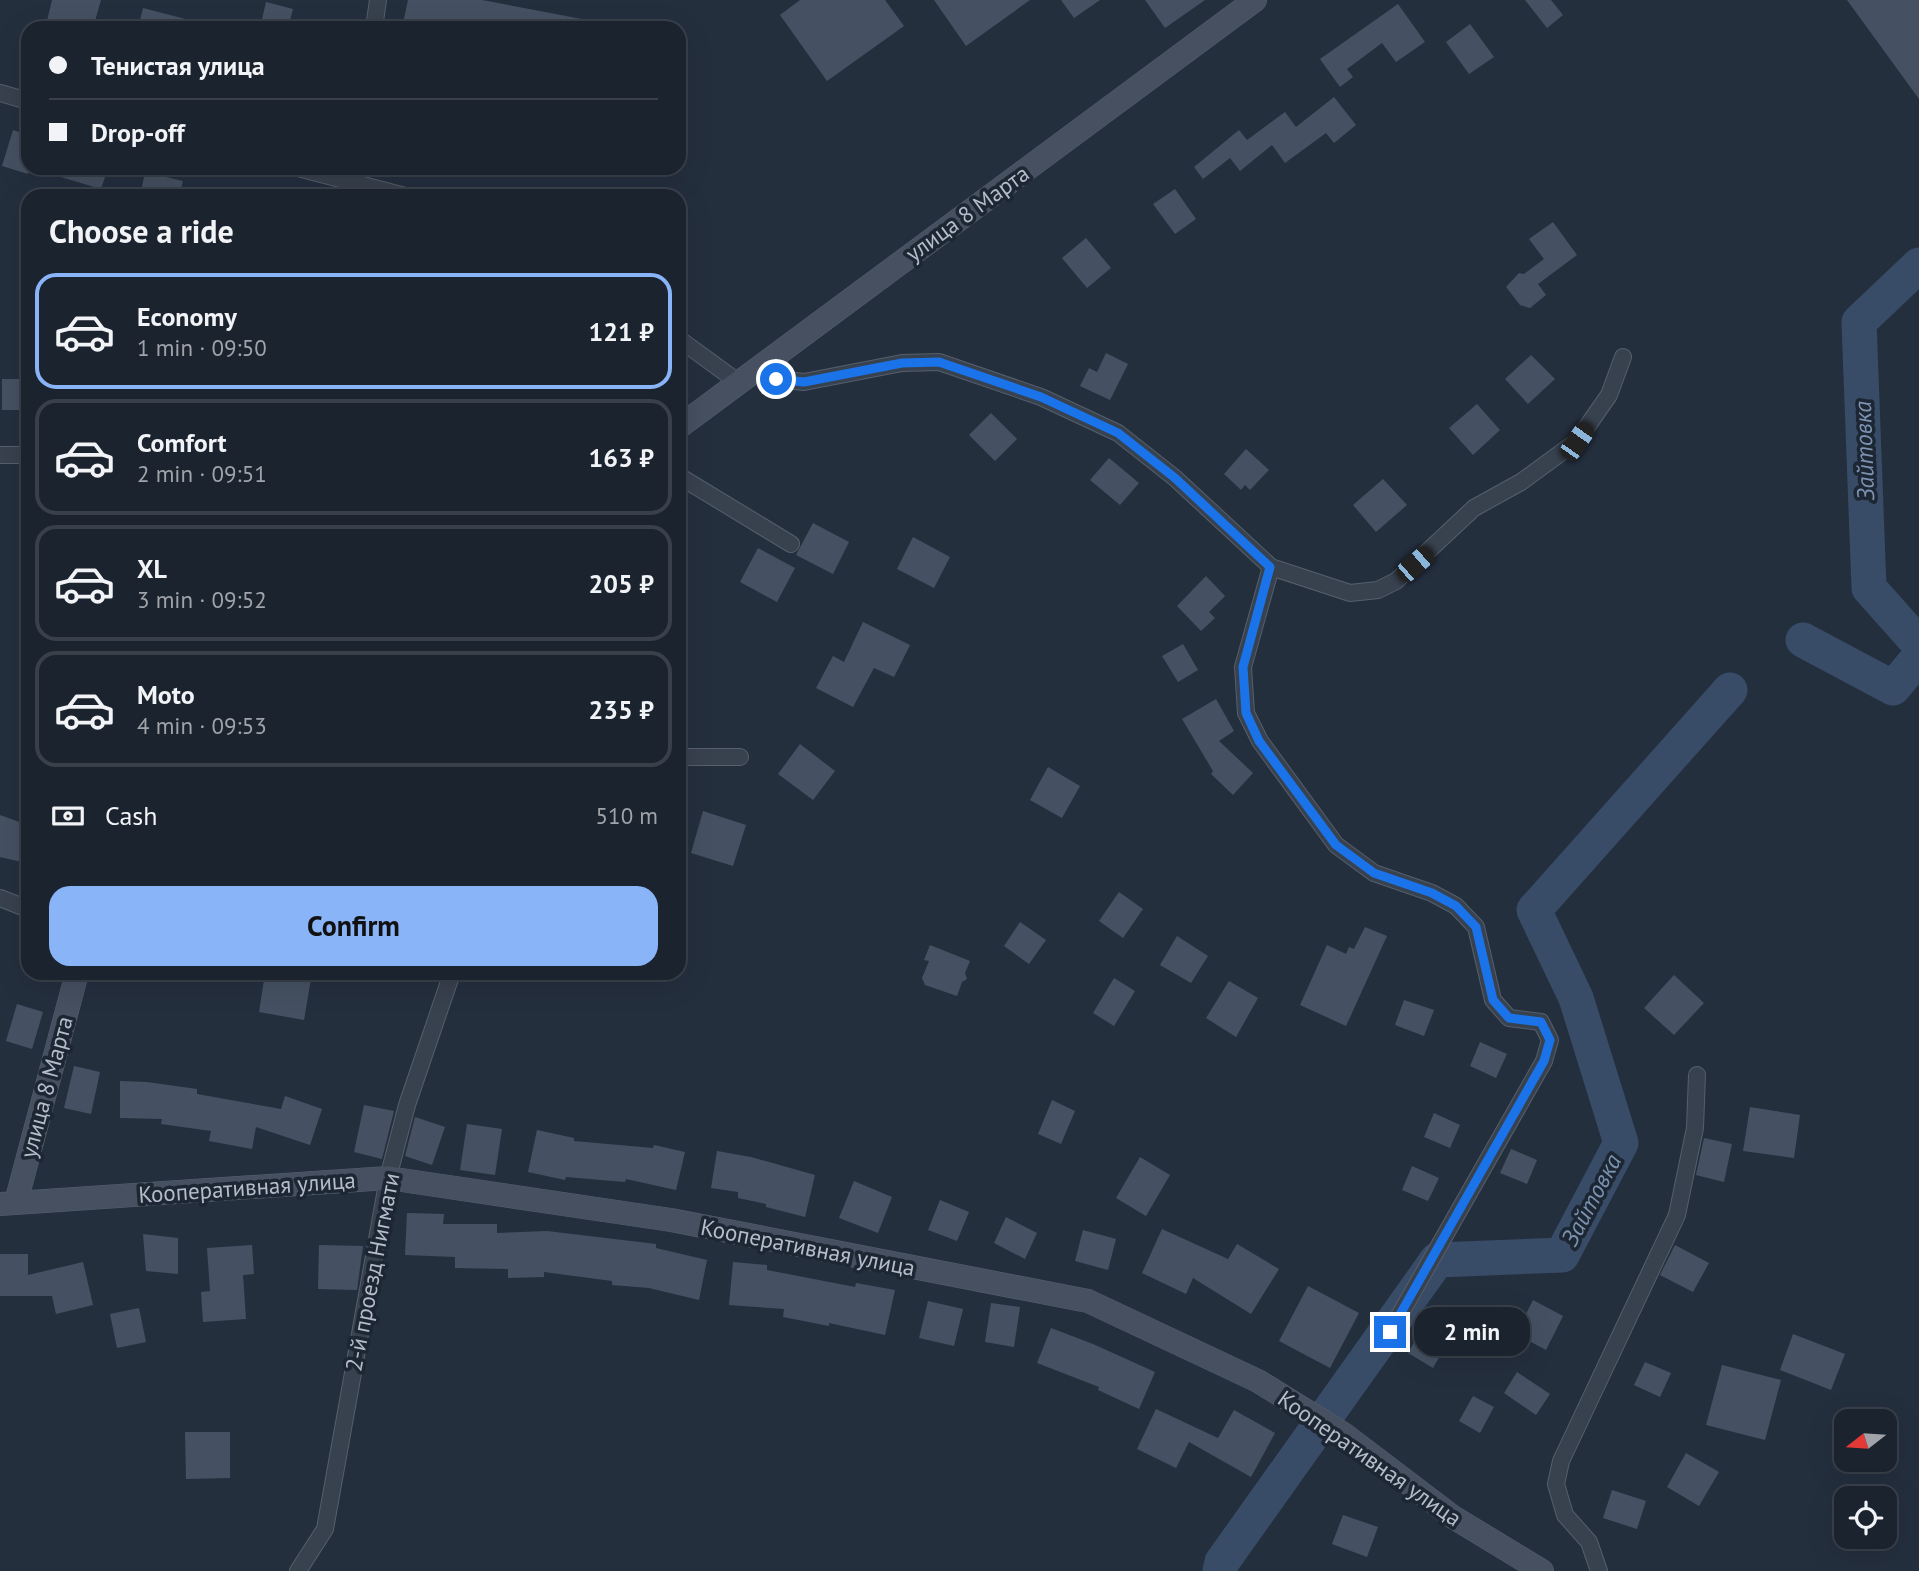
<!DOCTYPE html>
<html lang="en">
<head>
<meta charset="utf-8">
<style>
  :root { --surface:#1b232e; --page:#282f3a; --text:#f1f3f6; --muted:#a0a4aa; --line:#39404a; --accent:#8ab4f8 }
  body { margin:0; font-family:"PT Sans",sans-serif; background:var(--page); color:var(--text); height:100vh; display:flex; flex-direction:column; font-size:26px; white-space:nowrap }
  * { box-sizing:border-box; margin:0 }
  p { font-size:23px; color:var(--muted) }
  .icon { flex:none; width:38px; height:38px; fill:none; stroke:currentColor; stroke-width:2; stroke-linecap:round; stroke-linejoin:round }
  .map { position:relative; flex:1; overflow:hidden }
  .side { position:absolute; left:21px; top:189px; width:665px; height:791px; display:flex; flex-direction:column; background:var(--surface); border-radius:21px; box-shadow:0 7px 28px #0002,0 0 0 2px var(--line) }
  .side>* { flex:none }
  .banner { position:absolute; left:21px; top:21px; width:665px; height:154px; border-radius:21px; box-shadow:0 7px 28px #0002,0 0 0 2px var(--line); display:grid; align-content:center; height:154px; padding:0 28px; background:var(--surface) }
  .needle { width:46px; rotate:253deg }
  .tools { position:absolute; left:1834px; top:1409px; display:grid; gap:14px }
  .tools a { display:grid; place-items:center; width:63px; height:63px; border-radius:14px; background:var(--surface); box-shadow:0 7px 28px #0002,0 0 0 2px var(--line); font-size:35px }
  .end { position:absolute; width:32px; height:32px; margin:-16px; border:9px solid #1a73e8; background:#fff; box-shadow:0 0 0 4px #fff }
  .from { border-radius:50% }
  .bubble { position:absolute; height:49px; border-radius:21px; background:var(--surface); box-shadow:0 7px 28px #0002,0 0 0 2px var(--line); font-size:23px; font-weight:600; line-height:49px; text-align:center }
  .car { position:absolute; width:21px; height:42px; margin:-21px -10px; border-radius:9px; box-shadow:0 0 5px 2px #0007; background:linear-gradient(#222 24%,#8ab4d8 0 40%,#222 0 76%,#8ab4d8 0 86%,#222 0) }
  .banner b { display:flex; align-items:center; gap:24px; height:66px; font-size:26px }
  .banner b+b { border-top:2px solid var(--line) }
  .banner i { width:18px; height:18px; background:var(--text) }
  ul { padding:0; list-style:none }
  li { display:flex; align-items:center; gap:21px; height:116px; margin:0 14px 10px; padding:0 14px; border:4px solid var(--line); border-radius:21px }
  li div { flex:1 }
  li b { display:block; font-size:26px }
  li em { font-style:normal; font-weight:600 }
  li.active { border-color:var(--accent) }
  li>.icon { width:63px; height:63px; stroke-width:1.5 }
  h2 { padding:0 28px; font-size:32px; line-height:84px }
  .pay { display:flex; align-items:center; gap:18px; height:77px; padding:0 28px; font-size:26px }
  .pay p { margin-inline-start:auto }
  .action { display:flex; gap:14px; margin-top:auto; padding:14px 28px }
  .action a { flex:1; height:80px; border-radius:21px; background:var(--accent); color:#111; font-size:28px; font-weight:600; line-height:80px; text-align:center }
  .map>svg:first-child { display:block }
</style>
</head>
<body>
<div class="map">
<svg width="1919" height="1571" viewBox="0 0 1919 1571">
  <rect width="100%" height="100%" fill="#242f3e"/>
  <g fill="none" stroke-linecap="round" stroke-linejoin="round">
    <path stroke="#394c67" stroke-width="35" d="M1919 265 1859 322 1869 588 1919 644
      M1803 640 1893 688 1919 657
      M1220 1571 1222 1562 1437 1260 1562 1255 1621 1143 1576 998 1534 910 1730 690"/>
  </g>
  <path fill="#455162" d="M52 0H101L93 28H58L46 25Z
    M408 0H482L587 20 586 28H402Z
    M800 0H885L904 26 827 81 780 15Z
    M934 0H1030L966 46Z
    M1061 0H1100L1074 18Z
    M1145 0H1205L1165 28Z
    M1525 0H1551L1563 15 1547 28Z
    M1847 0H1919V99Z
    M266 2 293 9 288 28H260Z
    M1398 4 1425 42 1396 62 1382 43 1347 69 1353 77 1340 87 1320 59Z
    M143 8 201 23 200 28H138Z
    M1470 24 1494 57 1469 74 1446 42Z
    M1334 97 1356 125 1334 143 1326 133 1285 163 1272 145 1240 171 1230 158 1203 179 1194 167 1239 130 1247 140 1285 112 1296 127Z
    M13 130 28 135V174L2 166Z
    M45 168H108L101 189 44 172Z
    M145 172 183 181 179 196H140Z
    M1175 189 1196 219 1175 234 1153 204Z
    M1553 222 1577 255 1538 284 1546 295 1530 308 1520 305 1506 287 1519 273 1524 274 1544 259 1529 239Z
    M1086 238 1111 268 1087 288 1062 258Z
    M1106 353 1128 364 1110 400 1080 386 1089 368 1097 372Z
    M1531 355 1555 379 1528 404 1505 379Z
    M2 379H28V410H2Z
    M1477 404 1500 430 1473 455 1449 428Z
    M991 413 1017 439 995 461 969 435Z
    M1246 449 1269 470 1250 490 1245 485 1241 490 1224 474Z
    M1109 458 1139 483 1120 505 1090 480Z
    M1383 479 1407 505 1376 532 1353 505Z
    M813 523 849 542 833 574 796 555Z
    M913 537 950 557 934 588 897 569Z
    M758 548 795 568 777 602 740 582Z
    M1206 576 1225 596 1209 612 1215 618 1201 631 1177 606Z
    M863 622 910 645 894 677 874 668 853 707 816 688 833 656 844 662Z
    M1183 644 1198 670 1178 682 1162 656Z
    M1216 699 1234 731 1219 741 1253 773 1233 795 1211 774 1213 771 1182 719Z
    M800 744 835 771 813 800 778 774Z
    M1048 767 1080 786 1062 818 1030 800Z
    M703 811 746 825 733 866 691 853Z
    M0 815 28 825 26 863 0 857Z
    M1119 892 1143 909 1123 938 1099 921Z
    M1020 922 1046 940 1029 964 1004 946Z
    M1365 927 1387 936 1346 1026 1300 1005 1327 945 1346 954 1349 947 1354 949Z
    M1177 936 1208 956 1191 983 1160 965Z
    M930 945 970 961 965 973 967 979 962 982 957 996 925 985 922 978 929 961 924 960Z
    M265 973H312L304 1020 259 1012Z
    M1674 975 1704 1003 1674 1035 1644 1008Z
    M1114 978 1135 991 1114 1026 1093 1013Z
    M1229 981 1258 998 1236 1037 1206 1018Z
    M1404 1000 1434 1010 1424 1036 1395 1025Z
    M17 1004 43 1012 32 1049 6 1041Z
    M1480 1042 1507 1054 1496 1078 1470 1066Z
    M74 1066 100 1072 91 1114 64 1108Z
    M120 1081 147 1082 197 1089V1094L281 1109 285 1096 322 1109 310 1145 256 1127 252 1149 209 1141 211 1131 161 1124 162 1119 120 1118Z
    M1052 1100 1075 1111 1061 1144 1038 1134Z
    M364 1105 394 1111 382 1159 354 1152Z
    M1750 1107 1800 1115 1794 1158 1743 1151Z
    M1434 1113 1460 1125 1450 1148 1424 1137Z
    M415 1117 445 1127 432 1165 405 1156Z
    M467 1124 502 1129 495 1175 460 1170Z
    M537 1130 574 1138V1141L653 1148 654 1145 685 1152 676 1190 626 1179 625 1182 566 1177 565 1180 528 1172Z
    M1704 1138 1732 1144 1724 1182 1696 1175Z
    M1511 1149 1537 1160 1527 1184 1500 1173Z
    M717 1151 751 1157 815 1175 805 1217 766 1207V1204L738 1198V1192L711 1188Z
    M1140 1157 1170 1175 1146 1216 1116 1198Z
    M1412 1166 1439 1178 1428 1201 1402 1190Z
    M854 1181 892 1197 878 1233 839 1218Z
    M940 1200 969 1212 957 1241 928 1230Z
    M407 1213 444 1214 443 1224H497V1233L547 1231 656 1244V1248L707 1260 699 1300 649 1288 612 1285V1281L544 1272V1277L508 1278V1269L455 1268V1257L405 1255Z
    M1006 1217 1037 1233 1025 1259 994 1243Z
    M1162 1229 1228 1259 1237 1244 1279 1269 1251 1314 1193 1278 1186 1294 1142 1273Z
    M1083 1230 1116 1239 1108 1270 1075 1261Z
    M143 1234 178 1238V1274L146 1271Z
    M252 1245 254 1274 243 1275 246 1319 203 1322 201 1292 210 1291 207 1248Z
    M319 1245 363 1246 357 1290 318 1289Z
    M1675 1245 1709 1263 1693 1292 1660 1275Z
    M0 1254H28V1275L83 1262 93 1305 56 1314 52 1296H0Z
    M733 1262 767 1265V1270L855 1287 856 1283 895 1290 885 1335 829 1323V1326L783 1317 784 1309 729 1305Z
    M1308 1286 1359 1313 1330 1368 1279 1341Z
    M1533 1300 1563 1316 1546 1350 1516 1334Z
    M928 1301 963 1309 954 1346 919 1338Z
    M991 1303 1020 1307 1014 1347 985 1342Z
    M139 1308 146 1342 117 1348 110 1314Z
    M1424 1325 1449 1340 1433 1368 1408 1353Z
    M1051 1328 1093 1344 1155 1372 1139 1409 1098 1390 1099 1387 1037 1363Z
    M1793 1334 1845 1354 1831 1390 1780 1370Z
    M1645 1362 1671 1373 1660 1397 1634 1385Z
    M1722 1365 1781 1380 1765 1440 1706 1425Z
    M1517 1372 1550 1394 1536 1415 1504 1393Z
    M1473 1396 1494 1407 1480 1433 1459 1421Z
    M1156 1409 1218 1438 1234 1410 1275 1433 1251 1477 1189 1442 1176 1468 1137 1449Z
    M185 1432H230V1478L186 1479Z
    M1686 1453 1719 1472 1699 1506 1667 1487Z
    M1612 1490 1646 1501 1637 1529 1603 1518Z
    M1343 1515 1378 1527 1367 1557 1332 1544Z"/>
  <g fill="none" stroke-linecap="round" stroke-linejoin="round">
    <defs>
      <path id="minor" d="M374 28 378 0
        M0 93 28 101
        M298 168 405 196
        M679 339 738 382
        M755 370 776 379 804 382 902 363 939 362 1041 397 1118 433 1175 478 1271 567 1350 593 1378 590 1396 581 1474 508 1521 482 1577 441 1609 395 1623 357
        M0 455H28
        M679 476 791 544
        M1271 567 1243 667 1246 713 1260 741 1336 845 1374 873 1432 893 1456 906 1476 927 1493 1000 1509 1018 1541 1022 1550 1040 1544 1061 1390 1332
        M679 757H740
        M0 898 28 909
        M298 1571 325 1529 388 1178 407 1105 452 973
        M1599 1571 1589 1542 1565 1515 1556 1484 1561 1461 1677 1215 1695 1128 1697 1075"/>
      <path id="secondary" d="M679 427 1255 0
        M16 1202 77 973
        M0 1204 388 1178 671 1220 1088 1301 1258 1381 1345 1435 1453 1517 1542 1571"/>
    </defs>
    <use href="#minor" stroke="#565f6c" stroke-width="18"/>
    <use href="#secondary" stroke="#565f6c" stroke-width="24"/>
    <use href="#minor" stroke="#38414e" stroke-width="16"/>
    <use href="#secondary" stroke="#465061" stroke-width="23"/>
  </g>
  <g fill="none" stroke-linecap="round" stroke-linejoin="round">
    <path stroke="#1a73e8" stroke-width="9" d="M776 379 804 382 902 363 939 362 1041 397 1118 433 1175 478 1270 567 1243 667 1246 713 1259 741 1336 845 1374 873 1432 893 1456 906 1476 927 1493 1000 1509 1018 1541 1022 1550 1040 1544 1061 1390 1332"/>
  </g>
  <g text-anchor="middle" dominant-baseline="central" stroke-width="7" stroke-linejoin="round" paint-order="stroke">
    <g font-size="23" fill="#b4bcc9" stroke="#1d2633">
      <text transform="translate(967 213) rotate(-36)">улица 8 Марта</text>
      <text transform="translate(46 1087) rotate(-75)">улица 8 Марта</text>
      <text transform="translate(247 1187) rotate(-4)">Кооперативная улица</text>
      <text transform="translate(808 1247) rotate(11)">Кооперативная улица</text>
      <text transform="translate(372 1272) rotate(-79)">2-й проезд Нигмати</text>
      <text transform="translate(1370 1458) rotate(35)">Кооперативная улица</text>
    </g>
    <g font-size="24" font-style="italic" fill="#7c92b1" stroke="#1d2633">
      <text transform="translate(1864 451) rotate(-92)">Зайтовка</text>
      <text transform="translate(1591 1200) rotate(-62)">Зайтовка</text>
    </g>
  </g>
</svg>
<div class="tools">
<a><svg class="needle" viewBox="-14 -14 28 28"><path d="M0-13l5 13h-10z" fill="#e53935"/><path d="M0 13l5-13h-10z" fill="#a0a4aa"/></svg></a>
<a><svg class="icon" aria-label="locate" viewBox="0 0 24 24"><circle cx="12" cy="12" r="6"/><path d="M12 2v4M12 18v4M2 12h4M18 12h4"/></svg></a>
</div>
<i class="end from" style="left:776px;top:379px"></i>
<i class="end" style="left:1390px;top:1332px"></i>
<div class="bubble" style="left:1414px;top:1307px;width:116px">2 min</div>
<i class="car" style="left:1577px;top:441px;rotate:35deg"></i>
<i class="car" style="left:1415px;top:564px;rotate:49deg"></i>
<div class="banner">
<b><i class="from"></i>Тенистая улица</b>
<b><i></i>Drop-off</b>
</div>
<section class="side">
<h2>Choose a ride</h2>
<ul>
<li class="active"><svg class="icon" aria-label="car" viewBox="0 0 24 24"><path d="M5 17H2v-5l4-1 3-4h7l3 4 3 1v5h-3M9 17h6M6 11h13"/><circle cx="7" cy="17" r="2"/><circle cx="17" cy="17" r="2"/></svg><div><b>Economy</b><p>1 min · 09:50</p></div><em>121 ₽</em></li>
<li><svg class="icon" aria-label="car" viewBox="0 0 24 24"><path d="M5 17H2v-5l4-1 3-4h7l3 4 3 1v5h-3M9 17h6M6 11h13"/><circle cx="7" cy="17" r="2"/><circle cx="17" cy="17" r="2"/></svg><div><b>Comfort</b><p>2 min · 09:51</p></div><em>163 ₽</em></li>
<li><svg class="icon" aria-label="car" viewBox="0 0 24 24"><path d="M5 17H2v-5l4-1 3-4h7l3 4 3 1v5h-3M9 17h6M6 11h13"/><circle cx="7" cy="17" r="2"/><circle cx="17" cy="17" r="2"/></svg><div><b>XL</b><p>3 min · 09:52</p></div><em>205 ₽</em></li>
<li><svg class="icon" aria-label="car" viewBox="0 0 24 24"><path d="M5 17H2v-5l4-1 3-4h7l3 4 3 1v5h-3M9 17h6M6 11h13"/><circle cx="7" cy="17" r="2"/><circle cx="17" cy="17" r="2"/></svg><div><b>Moto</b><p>4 min · 09:53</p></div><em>235 ₽</em></li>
</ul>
<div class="pay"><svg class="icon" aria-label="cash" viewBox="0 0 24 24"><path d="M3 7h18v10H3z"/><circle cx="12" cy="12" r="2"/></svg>Cash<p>510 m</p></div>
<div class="action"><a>Confirm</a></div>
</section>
</div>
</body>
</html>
